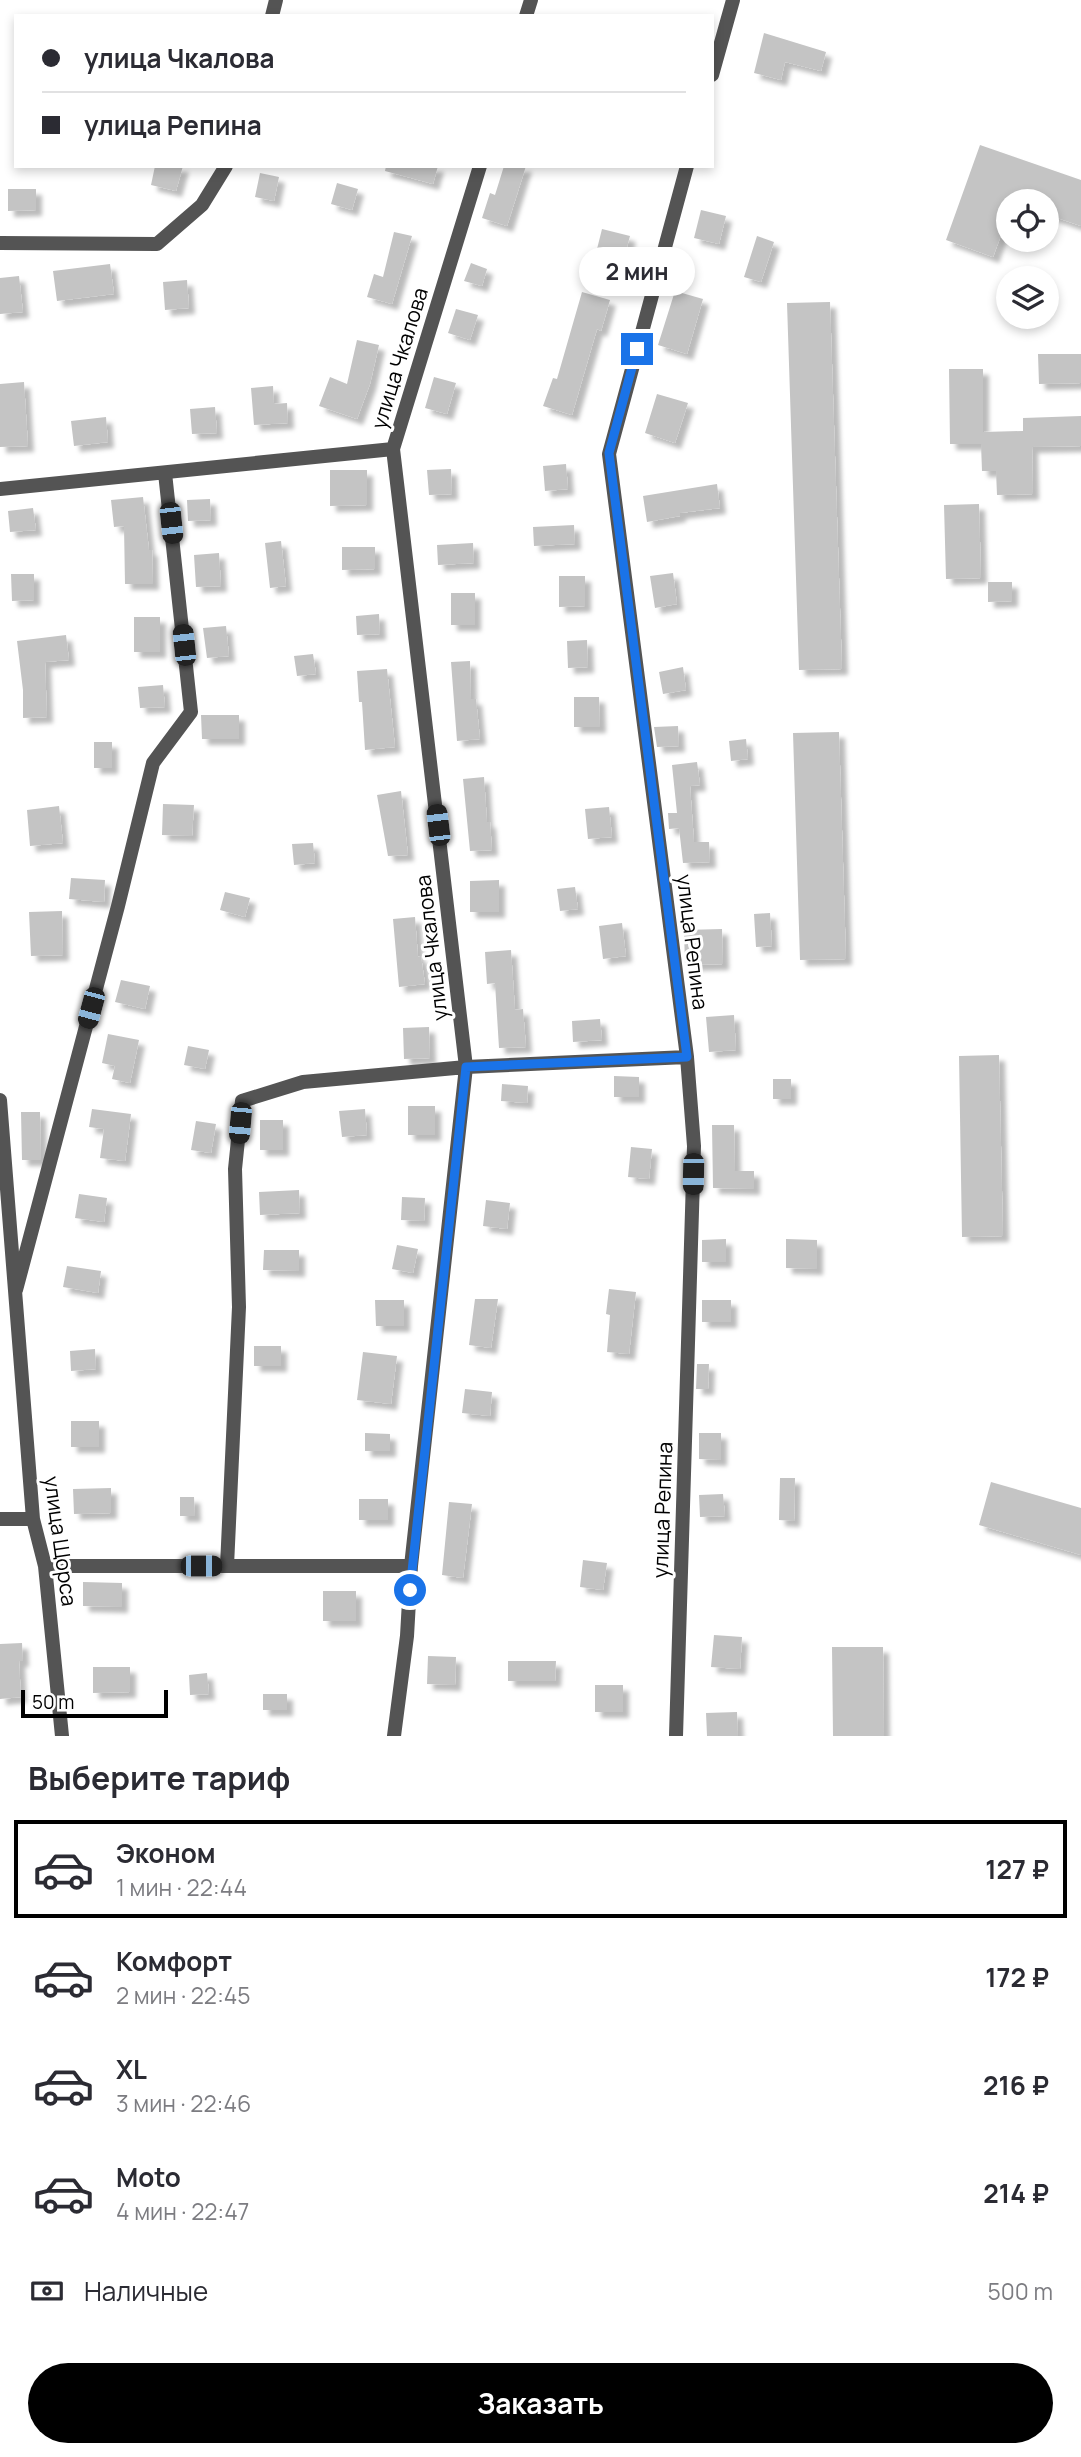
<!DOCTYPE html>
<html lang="ru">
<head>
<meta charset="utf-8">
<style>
  :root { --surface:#fff; --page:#f7f7f7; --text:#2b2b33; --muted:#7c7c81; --line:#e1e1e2; --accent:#000 }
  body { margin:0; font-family:Manrope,sans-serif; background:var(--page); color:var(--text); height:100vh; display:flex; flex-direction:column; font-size:26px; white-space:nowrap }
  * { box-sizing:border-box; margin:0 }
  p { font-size:23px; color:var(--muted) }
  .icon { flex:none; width:38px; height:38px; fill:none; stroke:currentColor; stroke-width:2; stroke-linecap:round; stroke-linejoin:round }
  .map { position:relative; height:1736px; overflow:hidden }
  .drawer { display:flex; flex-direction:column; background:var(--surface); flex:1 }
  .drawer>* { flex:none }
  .top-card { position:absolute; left:14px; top:14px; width:700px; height:154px; border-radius:0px; box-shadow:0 4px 10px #0003; display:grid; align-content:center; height:154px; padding:0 28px; background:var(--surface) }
  .buttons { position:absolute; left:996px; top:189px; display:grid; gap:14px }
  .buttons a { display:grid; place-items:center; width:63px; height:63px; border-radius:50%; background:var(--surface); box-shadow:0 4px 10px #0003; font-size:35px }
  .scale { position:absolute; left:21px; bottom:18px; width:147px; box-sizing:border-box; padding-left:7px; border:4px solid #000; border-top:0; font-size:19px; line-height:24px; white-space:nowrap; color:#000; -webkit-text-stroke:5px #fff; paint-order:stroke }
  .end { position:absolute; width:32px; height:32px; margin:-16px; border:9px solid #1a73e8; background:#fff; box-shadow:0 0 0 4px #fff }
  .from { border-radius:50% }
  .bubble { position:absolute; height:49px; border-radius:24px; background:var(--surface); box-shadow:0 4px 10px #0003; font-size:23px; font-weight:700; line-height:49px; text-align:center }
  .car { position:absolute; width:21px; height:42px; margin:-21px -10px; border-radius:9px; box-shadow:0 0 5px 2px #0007; background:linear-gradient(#222 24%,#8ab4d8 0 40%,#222 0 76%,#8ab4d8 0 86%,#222 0) }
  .top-card b { display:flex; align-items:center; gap:24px; height:66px; font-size:26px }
  .top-card b+b { border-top:2px solid var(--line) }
  .top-card i { width:18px; height:18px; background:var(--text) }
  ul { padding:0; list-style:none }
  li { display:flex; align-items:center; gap:21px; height:98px; margin:0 14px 10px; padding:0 14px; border:4px solid transparent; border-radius:0px }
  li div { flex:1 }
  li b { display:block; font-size:26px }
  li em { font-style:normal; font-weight:700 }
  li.active { border-color:var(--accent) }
  li>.icon { width:63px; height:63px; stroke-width:1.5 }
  h2 { padding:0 28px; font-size:32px; line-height:84px }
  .pay { display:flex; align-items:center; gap:18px; height:77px; padding:0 28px; font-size:26px }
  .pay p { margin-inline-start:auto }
  .button { display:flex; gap:14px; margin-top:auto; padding:14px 28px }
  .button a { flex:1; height:80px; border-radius:42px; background:var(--accent); color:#fff; font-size:28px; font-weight:700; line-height:80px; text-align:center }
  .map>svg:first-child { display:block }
</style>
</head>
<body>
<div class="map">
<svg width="1081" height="1736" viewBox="0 0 1081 1736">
  <defs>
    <filter id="shadow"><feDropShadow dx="6" dy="6" stdDeviation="2" flood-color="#0004"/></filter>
  </defs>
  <rect width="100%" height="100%" fill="#fff"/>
  <path fill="#c4c4c4" filter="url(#shadow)" d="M764 33 826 52 821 71 785 62 781 80 754 73Z
    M980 145 1081 180V226L1046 214V201H1008V216L993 257 946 240Z
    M155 166H183L176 191 151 185Z
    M386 166H438L433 184 385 171Z
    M504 166H526L507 226 482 218 490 193 495 195Z
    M260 173 279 177 274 201 255 197Z
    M337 183 358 189 352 210 331 204Z
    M8 189H36V210L8 211Z
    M701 210 726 216 719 244 694 238Z
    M602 229 630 236 622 265 595 257Z
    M394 232 412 236 392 304 367 297 374 274 383 277Z
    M757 236 774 242 761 282 744 277Z
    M471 263 487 269 482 286 464 281Z
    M110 264 114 294 57 301 53 271Z
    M19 276 23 312 0 314V278Z
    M187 280 189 308 165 310 163 282Z
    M675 291 703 299 687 354 658 345Z
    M582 292 610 300 601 331 597 329 572 415 543 406 553 378 557 379Z
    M830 302 842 669 799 670 787 303Z
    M456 309 478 315 470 340 448 333Z
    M357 340 379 345 370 384 357 419 319 406 330 377 347 384Z
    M1038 354H1081V383L1039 384Z
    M949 369H983V432L1023 431V418L1081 416V446L1032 447 1033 494 997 495 996 471H982L981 444H950Z
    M434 377 456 383 447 414 425 408Z
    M24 382 28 446 0 447V384Z
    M273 386 274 404 287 403 288 423 254 425 251 388Z
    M657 394 688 403 675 443 645 433Z
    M215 407 217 433 192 434 190 409Z
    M106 417 108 442 74 446 71 421Z
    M566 464 568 489 545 491 543 466Z
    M451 469 452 494 429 495 427 470Z
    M330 470H367V505L330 506Z
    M717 484 720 508 680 513V516L647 522 643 496Z
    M143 497 149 550H152L153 584H125L124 526 114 527 111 500Z
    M210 499 211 520 188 521 187 500Z
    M979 504 981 578 946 579 944 505Z
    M33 508 36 530 10 532 8 511Z
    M574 525 575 544 534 546 533 527Z
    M281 541 286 586 270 588 265 543Z
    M473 543 474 563 438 565 437 545Z
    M342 547H375V569L342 570Z
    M219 553 221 586 196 587 194 555Z
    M673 573 677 604 655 608 650 576Z
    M11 574H34V600L12 601Z
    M559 576H585V606L559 607Z
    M988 582H1012V601L988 602Z
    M451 593H475V625H451Z
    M379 614 380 634 357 635 356 616Z
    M134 617H160V652H134Z
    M226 626 229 656 207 658 203 628Z
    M66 635 69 660 45 662 47 717 23 718V690L17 641Z
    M587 640 588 667 568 668 567 641Z
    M313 654 316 674 297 676 294 656Z
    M470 661 471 699H476L480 739 457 741 451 662Z
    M683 667 686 690 663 694 659 672Z
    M387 669 395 747 365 750 362 702H359L357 671Z
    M163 685 165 707 140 708 138 687Z
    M574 697H599L600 727H574Z
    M201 715H239V739H202Z
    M678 726 679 746 657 747 654 727Z
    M839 732 846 959 800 960 793 733Z
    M746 739 748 759 731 761 729 741Z
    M94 742H112V768H94Z
    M697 762 700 785 690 786 694 842H709L710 862 683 863 679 828 669 829 668 813H677L672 765Z
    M484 777 487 822H490L492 850 470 851 463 779Z
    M401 791 408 855 388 856 377 795Z
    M163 804 194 805 192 836 162 835Z
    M59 806 63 843 30 846 27 810Z
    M609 807 612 837 588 839 585 809Z
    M313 843 315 863 294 865 292 844Z
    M71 878 105 880 104 902 69 899Z
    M499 880V912H470V881Z
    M575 887 578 909 560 911 557 889Z
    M225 892 250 898 245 917 220 910Z
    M62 911 63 955 31 956 29 912Z
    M770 913 772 946 756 947 754 914Z
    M415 917 418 957 421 956 425 984 399 987 393 919Z
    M622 923 626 956 603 959 599 926Z
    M722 929 723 964 685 965 684 930Z
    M511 950 515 1010 523 1009 526 1047 499 1048 495 983 487 984 485 952Z
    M121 980 150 986 145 1009 115 1002Z
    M734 1015 736 1050 709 1052 706 1017Z
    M600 1019 602 1040 573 1042 572 1021Z
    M429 1027 430 1058 404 1059 403 1028Z
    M108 1034 139 1040 130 1083 112 1079 115 1066 102 1063Z
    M188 1046 209 1050 205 1069 184 1065Z
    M999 1055 1003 1236 962 1237 959 1056Z
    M614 1076 639 1077V1097H614Z
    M773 1079H791V1099H773Z
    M502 1084 528 1086 527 1103 501 1101Z
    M408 1106H435V1135H408Z
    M92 1109 131 1114 125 1161 100 1158 104 1129 89 1127Z
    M365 1109 367 1135 342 1137 339 1111Z
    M21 1112H40L41 1160H22Z
    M260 1120H283V1150H260Z
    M196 1121 216 1124 211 1153 191 1150Z
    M712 1125H734L735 1171H754V1189L713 1188Z
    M631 1147 652 1149 649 1179 628 1177Z
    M299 1190 300 1213 260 1215 259 1192Z
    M79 1194 107 1198 104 1222 75 1218Z
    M402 1197 425 1198 424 1221 401 1220Z
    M486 1200 510 1203 507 1229 483 1226Z
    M726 1239V1262H702V1240Z
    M786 1239 817 1240V1269L786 1268Z
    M397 1245 418 1249 413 1273 392 1269Z
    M264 1250H299V1271L263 1270Z
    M67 1266 101 1271 98 1293 63 1287Z
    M609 1289 636 1292 629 1354 607 1352 610 1315 606 1314Z
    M475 1299H498L491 1348 469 1345Z
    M375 1300H404V1326H376Z
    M702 1300H731V1322H702Z
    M254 1346H281V1366H254Z
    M95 1349 96 1369 71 1371 70 1351Z
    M363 1352 397 1356 391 1404 357 1400Z
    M697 1364H709L708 1389H696Z
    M465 1389 492 1392 490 1416 462 1413Z
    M71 1421H99V1447H71Z
    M365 1433 390 1434V1451H365Z
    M699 1433H721V1460L699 1459Z
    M780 1478H795L794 1521 779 1520Z
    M991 1482 1081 1508V1555L979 1525Z
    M111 1488V1513L74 1514 73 1489Z
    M723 1494 725 1516 700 1517 699 1495Z
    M180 1497H194L195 1516H180Z
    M359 1499H388V1520H359Z
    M449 1502 472 1504 463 1578 442 1575Z
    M583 1560 607 1563 603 1590 580 1587Z
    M83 1582 122 1583V1607L83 1606Z
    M323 1591H356V1621H323Z
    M714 1635 742 1637 740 1669 711 1667Z
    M22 1643 23 1661H19L21 1697 0 1699V1644Z
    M832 1647H883L884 1736H833Z
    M428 1656 456 1657 455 1685 427 1684Z
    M508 1661H556L555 1681H508Z
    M93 1667H130V1692L93 1693Z
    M207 1673 209 1694 190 1695 189 1675Z
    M595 1685H623V1712H595Z
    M263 1694H287V1710H263Z
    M737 1712 738 1736H707L706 1713Z"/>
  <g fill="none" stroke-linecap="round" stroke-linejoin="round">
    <path stroke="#545454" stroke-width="14" d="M272 16 276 0
      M526 16 531 0
      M712 75 733 0
      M0 243 157 244 202 205 226 166
      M0 489 393 449
      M0 1100 33 1519 45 1566 62 1736
      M16 1290 118 906 153 763 191 712 165 473
      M0 1519H33
      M45 1566H411
      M227 1566 239 1307 235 1169 242 1101 303 1082 466 1067 687 1057
      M394 1736 407 1636 411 1566 466 1067 393 449 480 166
      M676 1736 694 1146 687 1057 609 454 687 166"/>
  </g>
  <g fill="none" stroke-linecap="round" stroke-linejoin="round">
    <path stroke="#1a73e8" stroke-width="9" d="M410 1590 466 1067 687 1057 609 453 637 349"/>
  </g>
  <g text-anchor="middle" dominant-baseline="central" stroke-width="6" stroke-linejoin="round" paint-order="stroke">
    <g font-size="21" fill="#000" stroke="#fff">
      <text transform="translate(399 358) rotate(-73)">улица Чкалова</text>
      <text transform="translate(693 942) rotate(83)">улица Репина</text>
      <text transform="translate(431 948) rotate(-97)">улица Чкалова</text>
      <text transform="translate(662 1510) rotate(-88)">улица Репина</text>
      <text transform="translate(61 1541) rotate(82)">улица Щорса</text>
    </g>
  </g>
</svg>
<div class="buttons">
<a><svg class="icon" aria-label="locate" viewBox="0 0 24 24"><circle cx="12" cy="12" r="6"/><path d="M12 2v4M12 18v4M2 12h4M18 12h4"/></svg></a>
<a><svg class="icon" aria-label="layers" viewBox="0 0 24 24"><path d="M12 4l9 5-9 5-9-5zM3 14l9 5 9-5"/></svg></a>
</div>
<div class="scale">50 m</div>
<i class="end from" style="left:410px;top:1590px"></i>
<i class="end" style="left:637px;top:349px"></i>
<div class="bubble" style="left:579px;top:247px;width:116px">2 мин</div>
<i class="car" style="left:171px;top:523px;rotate:174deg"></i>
<i class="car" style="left:184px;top:645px;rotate:354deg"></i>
<i class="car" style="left:438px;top:825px;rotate:353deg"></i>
<i class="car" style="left:91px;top:1008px;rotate:195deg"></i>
<i class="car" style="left:240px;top:1123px;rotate:185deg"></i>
<i class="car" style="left:693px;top:1174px;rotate:181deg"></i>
<i class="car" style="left:201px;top:1566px;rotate:90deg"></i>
<div class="top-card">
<b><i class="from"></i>улица Чкалова</b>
<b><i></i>улица Репина</b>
</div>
</div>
<section class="drawer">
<h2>Выберите тариф</h2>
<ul>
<li class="active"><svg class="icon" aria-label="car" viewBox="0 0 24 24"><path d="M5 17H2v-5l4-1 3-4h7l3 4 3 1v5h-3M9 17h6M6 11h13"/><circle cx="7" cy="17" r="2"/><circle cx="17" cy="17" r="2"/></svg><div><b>Эконом</b><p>1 мин · 22:44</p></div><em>127 ₽</em></li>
<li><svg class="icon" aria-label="car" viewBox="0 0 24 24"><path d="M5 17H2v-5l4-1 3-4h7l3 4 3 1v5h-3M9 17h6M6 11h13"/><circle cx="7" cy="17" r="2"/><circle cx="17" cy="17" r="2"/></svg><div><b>Комфорт</b><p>2 мин · 22:45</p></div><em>172 ₽</em></li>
<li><svg class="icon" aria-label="car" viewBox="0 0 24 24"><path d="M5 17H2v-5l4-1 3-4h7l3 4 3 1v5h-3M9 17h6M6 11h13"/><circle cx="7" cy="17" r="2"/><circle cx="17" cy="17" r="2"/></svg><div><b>XL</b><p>3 мин · 22:46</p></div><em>216 ₽</em></li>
<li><svg class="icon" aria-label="car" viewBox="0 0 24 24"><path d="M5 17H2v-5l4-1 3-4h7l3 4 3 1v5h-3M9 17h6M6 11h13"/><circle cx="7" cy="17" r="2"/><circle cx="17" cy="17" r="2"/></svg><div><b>Moto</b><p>4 мин · 22:47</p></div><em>214 ₽</em></li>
</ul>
<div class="pay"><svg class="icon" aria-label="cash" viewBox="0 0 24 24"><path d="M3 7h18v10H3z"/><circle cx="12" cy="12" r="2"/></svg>Наличные<p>500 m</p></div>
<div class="button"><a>Заказать</a></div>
</section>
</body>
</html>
